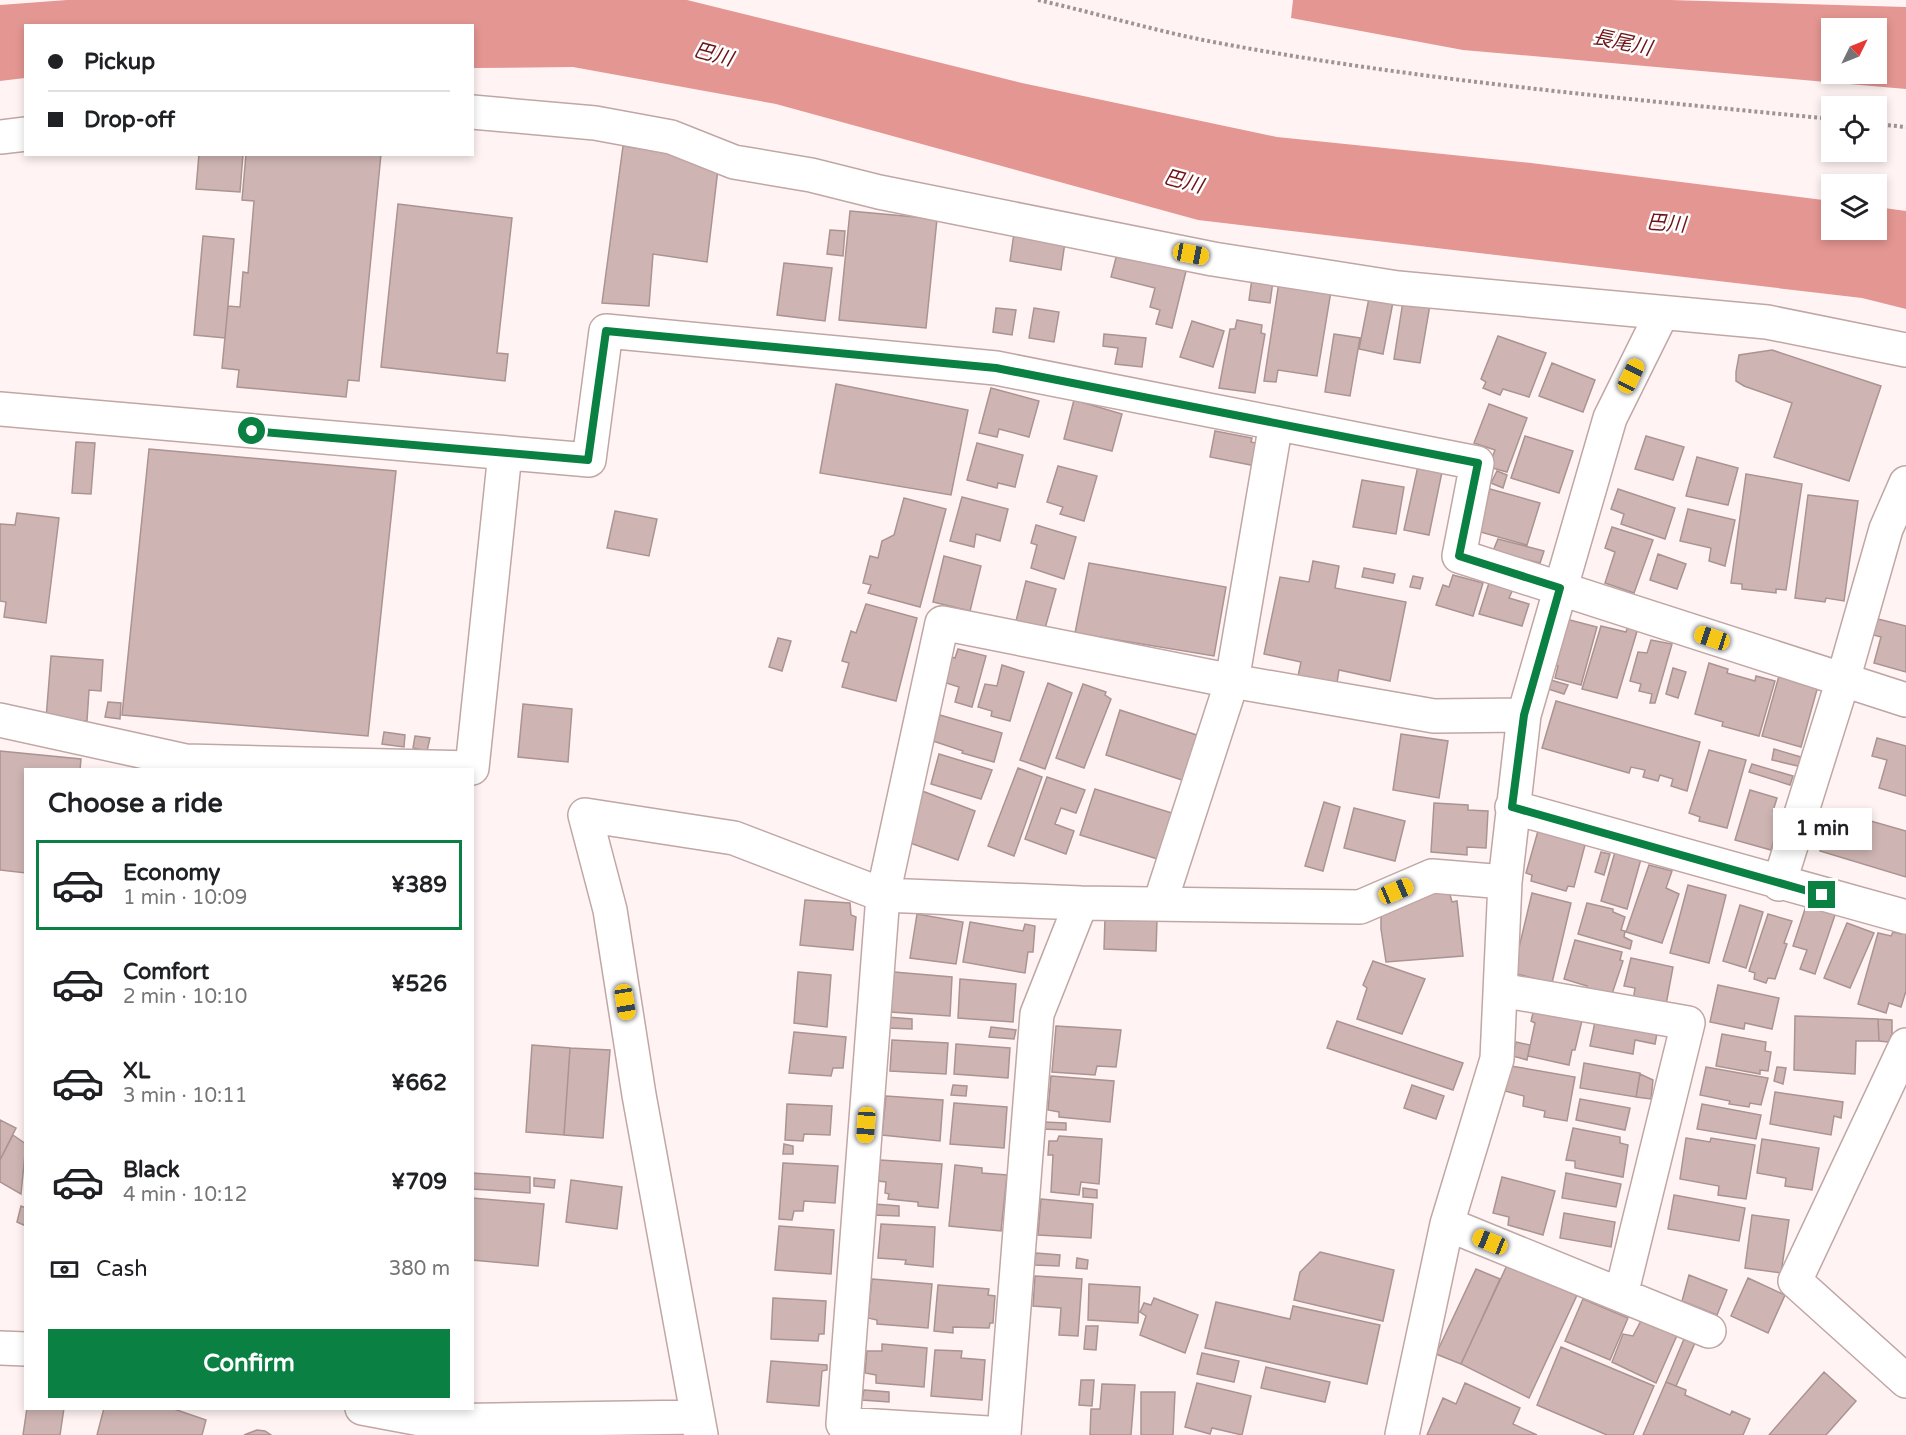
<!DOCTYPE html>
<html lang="en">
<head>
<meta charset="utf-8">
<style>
  :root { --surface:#fff; --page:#f2f2f2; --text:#202124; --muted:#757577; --line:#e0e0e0; --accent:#0b8043 }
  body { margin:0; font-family:"Varela Round","Noto Sans JP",sans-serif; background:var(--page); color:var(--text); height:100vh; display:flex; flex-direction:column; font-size:22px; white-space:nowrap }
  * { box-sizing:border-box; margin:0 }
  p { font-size:20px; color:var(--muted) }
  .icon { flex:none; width:33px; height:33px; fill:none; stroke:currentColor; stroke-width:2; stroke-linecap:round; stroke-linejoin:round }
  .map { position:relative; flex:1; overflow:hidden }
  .details { position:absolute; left:24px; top:768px; width:450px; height:642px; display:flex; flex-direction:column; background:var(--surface); border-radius:0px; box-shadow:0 3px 9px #0003 }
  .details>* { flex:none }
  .banner { position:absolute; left:24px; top:24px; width:450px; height:132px; border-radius:0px; box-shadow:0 3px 9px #0003; display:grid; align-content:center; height:132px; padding:0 24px; background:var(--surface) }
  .needle { width:39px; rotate:47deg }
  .buttons { position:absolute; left:1821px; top:18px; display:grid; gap:12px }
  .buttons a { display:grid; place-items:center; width:66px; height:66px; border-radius:0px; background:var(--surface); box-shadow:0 3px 9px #0003; font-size:30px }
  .end { position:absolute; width:27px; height:27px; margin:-14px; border:8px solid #0b8043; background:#fff; box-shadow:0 0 0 3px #fff }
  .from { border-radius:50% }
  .bubble { position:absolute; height:42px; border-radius:0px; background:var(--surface); box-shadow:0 3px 9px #0003; font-size:20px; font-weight:700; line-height:42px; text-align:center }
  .car { position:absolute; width:18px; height:36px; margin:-18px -9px; border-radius:8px; box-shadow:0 0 4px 2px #0007; background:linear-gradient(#f5c518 24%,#345 0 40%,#f5c518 0 76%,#345 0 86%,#f5c518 0) }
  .banner b { display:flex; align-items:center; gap:21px; height:57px; font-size:22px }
  .banner b+b { border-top:2px solid var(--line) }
  .banner i { width:15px; height:15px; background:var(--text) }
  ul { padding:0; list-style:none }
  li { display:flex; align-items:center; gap:18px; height:90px; margin:0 12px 9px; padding:0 12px; border:3px solid transparent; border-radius:0px }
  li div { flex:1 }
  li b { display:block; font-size:22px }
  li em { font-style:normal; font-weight:700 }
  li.selected { border-color:var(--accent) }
  li>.icon { width:54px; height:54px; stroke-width:1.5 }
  h2 { padding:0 24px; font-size:27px; line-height:72px }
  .pay { display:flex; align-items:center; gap:15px; height:66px; padding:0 24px; font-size:22px }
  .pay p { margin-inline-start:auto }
  .action { display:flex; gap:12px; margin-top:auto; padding:12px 24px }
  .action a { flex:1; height:69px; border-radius:0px; background:var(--accent); color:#fff; font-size:24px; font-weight:700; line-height:69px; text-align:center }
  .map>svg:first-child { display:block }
</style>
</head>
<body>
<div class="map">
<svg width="1906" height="1435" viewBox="0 0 1906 1435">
  <rect width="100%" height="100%" fill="#fff4f3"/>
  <path fill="#e49692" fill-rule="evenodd" d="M67 0H687L1022 83 1277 137 1531 163 1831 201 1832 230H1876L1877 207 1906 211V309L1862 298 1198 220 776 104 573 67 473 68 472 26H26L25 78 0 81V5Z
    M1293 0H1670L1906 7V89L1463 50 1291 18ZM1832 28H1876V74H1832Z"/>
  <path fill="#ceb5b3" stroke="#ab9391" stroke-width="1.5" d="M623 146 663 152V147L718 169 707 262 653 254 649 306 602 303Z
    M199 154H243L240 192 196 189Z
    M246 154H381L359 381 348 380 346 397 237 387 239 370 222 368 228 306 240 307 243 272 248 273 254 201 242 200Z
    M398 204 512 218 497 353 508 354 505 381 381 367Z
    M850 211 937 219 926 328 839 320Z
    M830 230 845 231 843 256 827 254Z
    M1014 233 1065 242 1061 270 1010 261Z
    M203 236 234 239 225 338 194 335Z
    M1118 250 1187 267 1172 328 1156 324 1160 310 1150 307 1155 288 1111 277Z
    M784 263 832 268 825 321 777 315Z
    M1252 278 1273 281 1270 303 1249 300Z
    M1279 282 1331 291 1317 376 1278 370 1276 382 1264 381Z
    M1369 298 1393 302 1383 354 1359 349Z
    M1403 301 1430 305 1420 363 1394 359Z
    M996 308 1016 310 1012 335 993 332Z
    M1034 308 1059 312 1054 342 1029 338Z
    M1237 320 1262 325 1261 333 1265 334 1255 393 1219 388 1230 329H1235Z
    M1192 321 1224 331 1213 367 1180 357Z
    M1104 334 1146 338 1142 367 1115 364 1118 348 1103 346Z
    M1334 334 1360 338 1350 396 1325 392Z
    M1498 336 1546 353 1529 397 1503 389 1500 395 1483 388 1486 382 1481 379Z
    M1772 350 1881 386 1849 481 1774 457 1792 403 1744 386 1736 381V372L1739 355Z
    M1552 363 1595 380 1583 412 1539 396Z
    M836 384 968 410 951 495 820 473Z
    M991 388 1039 401 1029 437 999 429 997 437 979 433Z
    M1074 400 1122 414 1112 451 1064 439Z
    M1489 404 1527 418 1507 472 1489 467 1495 450 1474 443Z
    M1215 431 1252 438 1251 442 1260 444 1256 466 1210 457Z
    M1525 436 1573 451 1559 493 1511 478Z
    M1646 436 1684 447 1673 480 1635 469Z
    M76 442 95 443 91 494 72 493Z
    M977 443 1023 455 1015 487 998 483 997 488 967 480Z
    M149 449 396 471 368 736 122 715Z
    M1697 457 1738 468 1728 505 1686 496Z
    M1058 466 1097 476 1084 521 1060 514 1063 507 1047 502Z
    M1418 466 1442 472 1429 535 1404 530Z
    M1497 471 1507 475 1503 488 1491 483Z
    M1746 474 1802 484 1786 590 1776 589V593L1742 589V584L1731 583Z
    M1362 480 1404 487 1396 534 1353 527Z
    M1490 489 1540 503 1527 545 1477 531Z
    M1618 489 1675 508 1665 539 1621 524 1624 514 1611 509Z
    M1808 495 1858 501 1844 601 1826 598 1825 602 1795 598Z
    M962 497 1008 509 1000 541 976 534 974 547 950 541Z
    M904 498 946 509 920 607 868 593 871 585 863 583 870 556 878 558 882 541 894 535Z
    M1688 509 1735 520 1725 566 1709 561 1711 548 1680 541Z
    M615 511 657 519 649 556 607 548Z
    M17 513 59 518 46 623 4 617 6 602 0 601V524L15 525Z
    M1036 525 1076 537 1064 579 1031 568 1037 545 1031 543Z
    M1612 527 1653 540 1634 593 1605 583 1615 552 1605 548Z
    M1498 539 1544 551 1540 563 1493 551Z
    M1658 554 1686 564 1677 589 1650 580Z
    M944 556 981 566 970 611 933 602Z
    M1313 561 1339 566 1335 588 1406 602 1390 681 1339 670 1337 683 1298 676 1301 662 1264 654 1280 577 1309 582Z
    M1089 563 1226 587 1214 656 1075 633Z
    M1364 568 1395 574 1393 583 1362 577Z
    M1453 575 1483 583 1473 616 1436 605 1443 585 1449 587Z
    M1413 576 1423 578 1420 589 1410 587Z
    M1026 581 1056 589 1044 632 1015 625Z
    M1489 583 1513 589 1509 598 1529 604 1522 626 1479 614Z
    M866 604 917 618 896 701 842 687 849 663 842 661 851 631 856 633Z
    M1562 618 1597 627 1581 685 1555 678 1558 666 1548 662Z
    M1874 618 1906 626V672L1874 663 1881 637 1870 634Z
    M1601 626 1626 632 1628 626 1638 628 1617 698 1582 689Z
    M778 638 791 641 782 671 769 667Z
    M1651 640 1672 644 1655 703H1650L1652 694 1639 691 1641 684 1630 681 1638 652 1647 653Z
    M958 649 986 656 972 707 955 702 959 687 937 680 944 655 955 658Z
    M51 656 103 660 101 691 89 690 87 721 46 719Z
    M1709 663 1728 669 1727 673 1755 681 1756 676 1775 681 1759 736 1722 726 1723 722 1695 714Z
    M1002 665 1024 672 1010 721 991 716 992 711 978 707 985 684 997 686Z
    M1673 668 1686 672 1678 698 1666 694Z
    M1781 669 1818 686 1801 747 1762 736Z
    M1544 678 1568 685 1564 694 1542 687Z
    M1048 683 1072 693 1045 769 1020 760Z
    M1083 684 1106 692 1105 695 1111 699 1084 768 1056 758Z
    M1556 701 1700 742 1687 791 1671 786 1673 779 1660 775 1658 781 1643 777 1645 770 1631 767 1629 773 1542 748Z
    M108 702 121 703 120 719 105 717Z
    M523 704 572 709 568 762 518 757Z
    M1120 710 1200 736 1185 781 1106 755Z
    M940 715 1002 733 994 762 962 753 963 751 933 741Z
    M384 732 405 735 404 747 382 744Z
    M1401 734 1448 741 1439 798 1393 790Z
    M415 736 430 738 427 751 413 748Z
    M1877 738 1906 746V796L1879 788 1887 760 1872 756Z
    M1774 749 1801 757 1798 766 1772 760Z
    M1709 750 1746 760 1727 828 1699 821 1700 817 1689 813Z
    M0 751 81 759 80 770H26V873L0 870Z
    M939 754 992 770 981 799 931 784Z
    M1752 764 1793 776 1790 785 1749 772Z
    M1018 768 1042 777 1014 856 988 846Z
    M1047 777 1085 790 1076 813 1061 808 1055 824 1074 831 1066 854 1025 839Z
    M917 789 975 811 958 860 899 839Z
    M1095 789 1175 814 1161 860 1080 835Z
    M1750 790 1777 798 1773 811 1782 814 1771 850 1735 840Z
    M1324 802 1340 807 1323 871 1305 866Z
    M1434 803 1468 805V810L1488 811 1486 848 1467 847V855L1431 852Z
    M1354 808 1405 821 1395 861 1344 848Z
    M1832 810 1906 831V877L1820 851Z
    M1538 831 1585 845 1574 887 1568 886 1566 891 1531 881 1532 875 1526 873Z
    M1601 852 1610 854 1604 875 1595 872Z
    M1615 852 1641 859 1627 909 1601 901Z
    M1649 865 1672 871 1666 888 1679 894 1662 943 1626 932Z
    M1447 884 1452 902 1457 901 1463 956 1386 962 1381 929V912Z
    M1688 885 1726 895 1709 963 1670 953Z
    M1532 893 1571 903 1552 983 1513 973Z
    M805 900 850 903 851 915 856 917 853 950 800 945Z
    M1587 903 1613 909V912L1625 917 1621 930 1625 931 1624 937 1632 941 1630 949 1578 934Z
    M1740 905 1763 912 1746 968 1723 961Z
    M1806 906 1835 915 1815 974 1800 969 1807 950 1793 946Z
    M917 914 963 922 956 964 910 958Z
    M1768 914 1792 921 1784 943 1787 944 1775 979 1768 978 1766 983 1754 979 1755 973 1749 971Z
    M1105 918 1157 920 1156 951 1104 949Z
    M970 922 1023 931 1025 924 1035 926 1033 952H1028L1025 973 963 962Z
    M1847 923 1874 933 1850 988 1824 978Z
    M1903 930 1906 931V991L1901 1007 1889 1003 1886 1013 1858 1004 1878 933 1891 936 1893 932 1901 934Z
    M1575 940 1622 952 1620 960 1623 961 1612 994 1586 989 1587 986 1564 979Z
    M1631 958 1673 967 1666 1005 1633 1001 1635 988 1624 986Z
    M1373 961 1425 979 1402 1034 1357 1019 1367 988 1363 985Z
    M798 972 831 975 827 1027 794 1023Z
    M894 972 952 977 950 1016 890 1012Z
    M960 979 1016 984 1013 1022 958 1018Z
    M1718 985 1779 998 1772 1029 1745 1023 1744 1029 1710 1022Z
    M1535 1005 1584 1012 1575 1050H1572L1569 1065 1528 1056 1535 1023 1531 1021Z
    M1597 1012 1659 1023 1655 1044 1635 1040 1633 1054 1590 1046Z
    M1795 1016 1878 1019 1879 1041H1856L1855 1074 1794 1070Z
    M887 1017 912 1019V1029L887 1028Z
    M1878 1019 1892 1020V1034L1888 1042 1879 1041Z
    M1337 1021 1463 1063 1453 1090 1327 1048Z
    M1056 1026 1121 1030 1116 1067 1097 1066 1095 1075 1052 1072Z
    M991 1027 1016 1030 1014 1039 989 1037Z
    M794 1032 846 1037 843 1068H833L831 1076 789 1073Z
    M1722 1034 1766 1042 1765 1051 1771 1052 1768 1071 1760 1070V1074L1716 1066Z
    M892 1040 948 1043 946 1074 890 1071Z
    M1516 1042 1530 1045 1527 1060 1513 1056Z
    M956 1044 1010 1048 1008 1078 954 1074Z
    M532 1045 570 1048 564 1135 526 1132Z
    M570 1048 610 1050 603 1138 564 1135Z
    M1584 1063 1640 1073 1636 1097 1580 1088Z
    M1511 1066 1575 1077 1567 1121 1544 1117 1545 1111 1523 1106 1524 1096 1505 1091Z
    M1706 1067 1768 1078 1761 1105 1750 1103 1749 1107 1729 1104 1730 1101 1700 1095Z
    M1777 1067 1786 1068 1783 1084 1774 1081Z
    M1640 1074 1653 1080 1651 1099 1636 1097Z
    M1051 1076 1114 1081 1110 1122 1059 1117V1112L1048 1110Z
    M953 1085 967 1086 966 1096 951 1095Z
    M1412 1085 1444 1096 1436 1119 1404 1108Z
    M1775 1092 1843 1102 1841 1118 1834 1116 1831 1135 1770 1124Z
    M886 1096 943 1100 940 1141 882 1135Z
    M1580 1099 1630 1108 1625 1130 1576 1120Z
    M954 1103 1007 1107 1004 1148 950 1144Z
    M787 1104 832 1106 830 1135 804 1134 803 1141 785 1140Z
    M1702 1104 1761 1115 1756 1139 1697 1129Z
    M0 1120 16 1128 0 1160Z
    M1043 1122 1066 1123V1130L1042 1129Z
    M1573 1128 1620 1137V1143L1628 1145 1623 1177 1575 1168V1161L1566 1160Z
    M13 1135 26 1144 21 1194 0 1182V1160Z
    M1059 1136 1102 1139 1099 1184 1081 1182 1079 1195 1051 1192 1053 1155H1048L1049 1141H1057Z
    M1686 1138 1710 1142 1711 1138 1755 1145 1746 1199 1718 1195 1719 1186 1680 1179Z
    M1762 1139 1819 1148 1812 1190 1785 1186 1786 1178 1757 1173Z
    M784 1144 793 1146V1154H783Z
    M880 1160 942 1164 938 1208 918 1206V1202L888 1199 889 1194 885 1193 886 1182 878 1181Z
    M783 1163 838 1166 835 1203 804 1201 803 1211H794L792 1220 779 1219Z
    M955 1165 982 1168V1173L1007 1175 1001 1231 949 1226Z
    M472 1173 530 1177V1193L472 1189Z
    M1566 1173 1621 1184 1616 1207 1562 1198Z
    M1502 1177 1555 1191 1543 1235 1508 1225 1509 1217 1493 1213Z
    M534 1178 555 1180 554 1188 534 1186Z
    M571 1180 622 1187 617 1229 566 1222Z
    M1083 1188 1097 1190V1198L1083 1197Z
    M1674 1195 1745 1208 1739 1241 1668 1229Z
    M472 1198 544 1204 538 1266 472 1260Z
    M1041 1199 1093 1204 1091 1238 1038 1235Z
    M874 1204 899 1206V1216L873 1215Z
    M21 1206 26 1208V1226L17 1222Z
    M1564 1213 1615 1222 1611 1247 1560 1238Z
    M1752 1215 1789 1220 1781 1273 1745 1268Z
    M881 1224 935 1227 933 1267 905 1264 906 1260 878 1258Z
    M779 1226 834 1230 831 1274 775 1270Z
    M1320 1252 1394 1270 1383 1321 1294 1300 1300 1272Z
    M1036 1253 1060 1255 1059 1266 1034 1265Z
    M1077 1258 1088 1260 1087 1269 1076 1268Z
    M1509 1261 1578 1293 1529 1398 1461 1364Z
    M1476 1269 1500 1279 1461 1364 1436 1354Z
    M1689 1275 1727 1290 1717 1315 1682 1301Z
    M1035 1276 1082 1279 1078 1336 1059 1335 1061 1308 1033 1306Z
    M1748 1278 1785 1295 1768 1333 1731 1316Z
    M872 1279 932 1284 928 1328 877 1324V1320L868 1318Z
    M1089 1284 1140 1287 1138 1323 1088 1320Z
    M938 1285 989 1289 988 1295 995 1296 993 1323H990L989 1328 953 1327V1333L934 1331Z
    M773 1298 826 1301 824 1334H819L818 1341 771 1339Z
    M1154 1298 1198 1315 1185 1353 1140 1335 1146 1316 1140 1312 1144 1303 1151 1305Z
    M1583 1299 1628 1318 1610 1360 1565 1341Z
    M1216 1302 1290 1319 1293 1306 1380 1325 1367 1384 1205 1348Z
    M1643 1317 1679 1331 1656 1383 1612 1362 1623 1334 1633 1336Z
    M1086 1326H1098L1096 1350 1084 1349Z
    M1684 1339 1695 1343 1676 1386 1666 1382Z
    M882 1344 927 1348 924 1387 876 1383V1375L865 1373 867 1351H882Z
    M1561 1347 1654 1386 1633 1435H1607L1537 1405Z
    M935 1350 962 1351 961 1358 985 1360 982 1400 931 1396Z
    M1202 1353 1239 1361 1234 1382 1197 1374Z
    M771 1361 827 1365V1370L822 1371 819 1406 767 1402Z
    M1266 1367 1330 1382 1325 1402 1261 1388Z
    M1824 1372 1856 1401 1826 1435H1769Z
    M1081 1380H1094L1092 1406 1079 1405Z
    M1666 1382 1686 1390 1685 1395 1730 1415 1732 1411 1750 1419 1743 1435H1643Z
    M1197 1383 1251 1396 1242 1435 1212 1428 1210 1434 1185 1427Z
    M1465 1383 1520 1408 1513 1424 1537 1435H1427L1443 1398 1456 1404Z
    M1102 1384 1135 1385 1131 1435H1090L1091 1409H1100Z
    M864 1390 889 1392V1402L862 1400Z
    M1141 1392H1175L1173 1435H1141Z
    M27 1408H64L60 1435H23Z
    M104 1408H171L206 1420 202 1435H97Z
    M257 1430 265 1431 271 1435H244Z"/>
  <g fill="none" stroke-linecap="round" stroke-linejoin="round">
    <defs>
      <path id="minor" d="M472 112 595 123 671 137 734 162 811 175 879 192 1213 259 1398 288 1767 322 1906 350
        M0 137 26 134
        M0 409 589 460 606 331 996 368 1477 463 1459 556 1906 700
        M0 720 186 761 472 768 505 453
        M1512 807 1906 917
        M1779 884 1843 680 1886 529 1906 483
        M1081 903 1037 1014 1004 1434 843 1424 883 895 942 623 1232 681 1434 716 1524 715
        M1160 903 1232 681 1276 423
        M1501 990 1688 1023 1621 1295
        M1906 1045 1795 1281 1906 1381
        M1447 1224 1709 1331
        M0 1348 26 1349
        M362 1408 431 1421 697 1417
        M701 1435 639 1095 610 910 585 815 734 838 883 895 1081 903 1360 907 1432 876 1505 882
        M1402 1435 1447 1224 1497 1059 1505 882 1524 715 1610 418 1662 313"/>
    </defs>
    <use href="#minor" stroke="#c0a7a5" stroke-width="36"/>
    <path stroke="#9e9493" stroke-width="4" stroke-dasharray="3 3" stroke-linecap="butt" d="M1038 0C1100 14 1162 33 1224 44 1425 81 1628 99 1832 119
      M1876 124 1906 127"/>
    <use href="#minor" stroke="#fff" stroke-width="33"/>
  </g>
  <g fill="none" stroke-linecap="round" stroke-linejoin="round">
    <path stroke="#0b8043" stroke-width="8" d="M252 431 588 460 606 331 996 368 1478 463 1459 556 1560 588 1524 715 1512 807 1822 895"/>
  </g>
  <g text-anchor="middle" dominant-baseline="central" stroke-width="5" stroke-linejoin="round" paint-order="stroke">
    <g font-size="20" font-style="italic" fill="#6f1319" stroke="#fff">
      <text transform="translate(1622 43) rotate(12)">長尾川</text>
      <text transform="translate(713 55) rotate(15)">巴川</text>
      <text transform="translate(1183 182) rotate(15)">巴川</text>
      <text transform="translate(1666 224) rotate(4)">巴川</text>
    </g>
  </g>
</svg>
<div class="buttons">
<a><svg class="needle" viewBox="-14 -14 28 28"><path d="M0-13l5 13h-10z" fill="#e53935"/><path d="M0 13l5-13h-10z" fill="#757577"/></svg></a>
<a><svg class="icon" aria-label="locate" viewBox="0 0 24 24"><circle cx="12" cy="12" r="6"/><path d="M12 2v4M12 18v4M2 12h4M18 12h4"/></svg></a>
<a><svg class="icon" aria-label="layers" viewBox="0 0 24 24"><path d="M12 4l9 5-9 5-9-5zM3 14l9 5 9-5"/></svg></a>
</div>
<i class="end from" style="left:252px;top:431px"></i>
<i class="end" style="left:1822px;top:895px"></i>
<div class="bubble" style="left:1773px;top:808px;width:99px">1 min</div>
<i class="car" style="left:1191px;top:254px;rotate:101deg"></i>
<i class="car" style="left:1631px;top:376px;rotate:26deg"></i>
<i class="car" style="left:1712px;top:638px;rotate:288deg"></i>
<i class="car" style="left:1396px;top:891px;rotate:67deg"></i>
<i class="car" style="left:625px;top:1002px;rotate:171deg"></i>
<i class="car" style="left:866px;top:1125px;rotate:184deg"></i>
<i class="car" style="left:1490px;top:1242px;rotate:292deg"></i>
<div class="banner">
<b><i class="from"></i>Pickup</b>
<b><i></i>Drop-off</b>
</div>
<section class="details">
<h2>Choose a ride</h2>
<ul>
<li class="selected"><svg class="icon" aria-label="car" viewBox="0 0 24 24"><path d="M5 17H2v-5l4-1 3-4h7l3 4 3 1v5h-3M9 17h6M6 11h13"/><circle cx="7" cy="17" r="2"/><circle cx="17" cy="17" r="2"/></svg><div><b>Economy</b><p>1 min · 10:09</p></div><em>¥389</em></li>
<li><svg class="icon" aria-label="car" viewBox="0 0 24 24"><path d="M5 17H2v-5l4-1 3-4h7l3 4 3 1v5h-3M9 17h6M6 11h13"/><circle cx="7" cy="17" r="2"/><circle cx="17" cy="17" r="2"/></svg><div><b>Comfort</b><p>2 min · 10:10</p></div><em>¥526</em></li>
<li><svg class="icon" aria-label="car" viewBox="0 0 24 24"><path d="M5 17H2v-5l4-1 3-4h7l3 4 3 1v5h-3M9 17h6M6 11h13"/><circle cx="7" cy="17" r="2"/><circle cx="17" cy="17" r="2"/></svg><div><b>XL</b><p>3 min · 10:11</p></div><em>¥662</em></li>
<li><svg class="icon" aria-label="car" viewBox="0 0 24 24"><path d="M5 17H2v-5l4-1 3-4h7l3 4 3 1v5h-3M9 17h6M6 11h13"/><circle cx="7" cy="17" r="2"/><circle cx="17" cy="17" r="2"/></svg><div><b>Black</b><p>4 min · 10:12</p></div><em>¥709</em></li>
</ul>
<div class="pay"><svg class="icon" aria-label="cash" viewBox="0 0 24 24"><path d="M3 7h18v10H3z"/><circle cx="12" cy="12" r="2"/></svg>Cash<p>380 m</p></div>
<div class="action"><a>Confirm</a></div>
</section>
</div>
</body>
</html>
